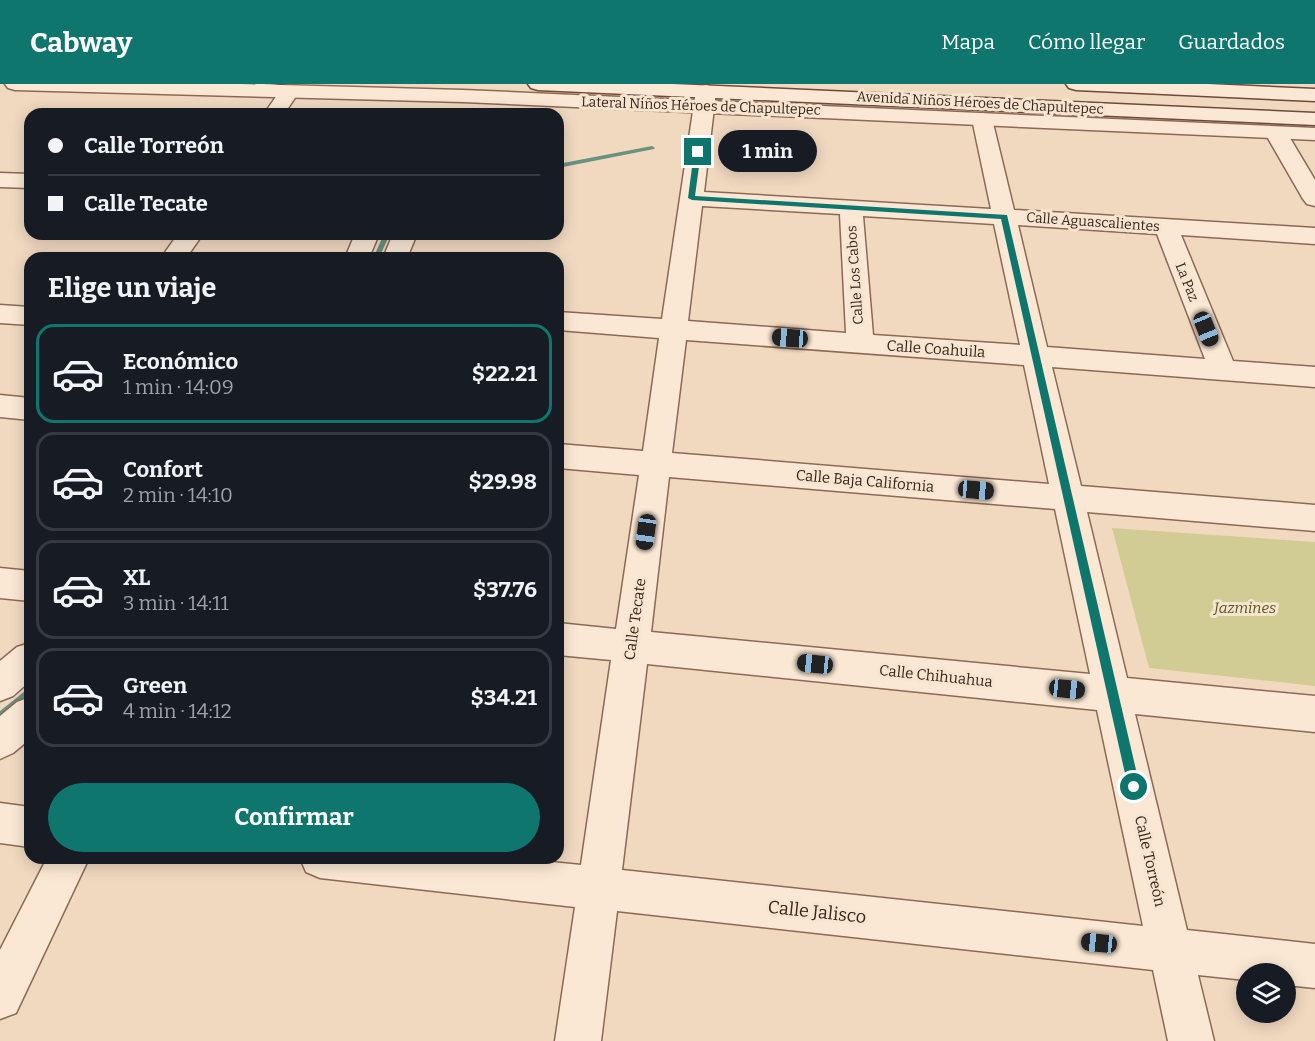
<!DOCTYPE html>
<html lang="es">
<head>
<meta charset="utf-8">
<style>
  :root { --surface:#171b24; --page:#242831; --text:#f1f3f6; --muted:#9ea1a6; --line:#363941; --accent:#0f766e }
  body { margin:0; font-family:Bitter,serif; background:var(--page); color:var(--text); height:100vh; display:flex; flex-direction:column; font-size:22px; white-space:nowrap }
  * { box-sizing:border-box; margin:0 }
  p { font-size:20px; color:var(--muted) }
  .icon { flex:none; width:33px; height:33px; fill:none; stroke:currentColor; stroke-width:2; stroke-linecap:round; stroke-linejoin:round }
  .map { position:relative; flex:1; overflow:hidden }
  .details { position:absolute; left:24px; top:168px; width:540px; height:612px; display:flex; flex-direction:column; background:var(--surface); border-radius:18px; box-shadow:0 3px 15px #0003 }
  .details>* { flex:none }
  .guide { position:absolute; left:24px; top:24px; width:540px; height:132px; border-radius:18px; box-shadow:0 3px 15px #0003; display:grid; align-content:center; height:132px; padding:0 24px; background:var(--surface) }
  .tools { position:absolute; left:1236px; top:879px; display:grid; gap:12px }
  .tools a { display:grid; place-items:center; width:60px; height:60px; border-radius:50%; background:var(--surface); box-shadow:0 3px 15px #0003; font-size:30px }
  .end { position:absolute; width:27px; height:27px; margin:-14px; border:8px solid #0f766e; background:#fff; box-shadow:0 0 0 3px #fff }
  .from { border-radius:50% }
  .bubble { position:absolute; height:42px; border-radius:21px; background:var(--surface); box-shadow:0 3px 15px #0003; font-size:20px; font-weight:700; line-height:42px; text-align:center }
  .car { position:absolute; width:18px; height:36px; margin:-18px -9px; border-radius:8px; box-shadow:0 0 4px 2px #0007; background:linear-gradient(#222 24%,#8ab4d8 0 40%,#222 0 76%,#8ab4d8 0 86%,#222 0) }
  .guide b { display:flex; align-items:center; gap:21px; height:57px; font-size:22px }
  .guide b+b { border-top:2px solid var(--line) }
  .guide i { width:15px; height:15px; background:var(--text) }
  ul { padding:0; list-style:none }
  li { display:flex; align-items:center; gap:18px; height:99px; margin:0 12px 9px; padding:0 12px; border:3px solid var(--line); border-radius:18px }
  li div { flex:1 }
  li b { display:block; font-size:22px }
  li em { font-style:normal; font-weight:700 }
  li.selected { border-color:var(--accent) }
  li>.icon { width:54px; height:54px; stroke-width:1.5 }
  h2 { padding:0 24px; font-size:27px; line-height:72px }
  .button { display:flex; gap:12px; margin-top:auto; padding:12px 24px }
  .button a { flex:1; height:69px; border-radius:36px; background:var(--accent); color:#fff; font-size:24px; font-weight:700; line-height:69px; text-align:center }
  header { display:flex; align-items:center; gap:36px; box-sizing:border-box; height:84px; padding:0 30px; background:var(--accent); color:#fff }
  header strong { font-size:28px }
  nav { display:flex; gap:33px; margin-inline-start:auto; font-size:21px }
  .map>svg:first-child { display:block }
</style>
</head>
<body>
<header>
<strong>Cabway</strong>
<nav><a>Mapa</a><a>Cómo llegar</a><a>Guardados</a></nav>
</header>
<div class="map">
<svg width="1315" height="957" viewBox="0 0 1315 957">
  <rect width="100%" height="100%" fill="#f1d9c0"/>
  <path fill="#d0cc93" d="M1112 444 1315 458V602L1149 584Z"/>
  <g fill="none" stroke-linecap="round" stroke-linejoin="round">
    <path fill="#6a9280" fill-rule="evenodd" d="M652 62 655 64 654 65 558 84V80Z
      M384 150H390L379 174H373Z
      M30 603V614L0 638V627Z"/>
    <defs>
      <path id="minor" d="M706 1 713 3 716 7 704 108 991 125 972 35 975 31 982 29 989 31 992 35 1014 126 1315 144V160L1181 151 1233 277 1315 283V303L1052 283 1081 402 1315 421V447L1087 428 1127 594 1315 612V648L1135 630 1187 846 1315 860V904L1286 901V890H1246V896L1198 891 1214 957H1168L1153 886 617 827 601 957H555L575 823 320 794 306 788 300 774H511L581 781 611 576 558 571V539L616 545 639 391 558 384V360L643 367 659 254 558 246V228L662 235 696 7 699 3ZM702 122 840 130 846 249 688 237ZM863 132 994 140 1020 261 873 251ZM1018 141 1157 150 1205 275 1047 263ZM686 256 1024 281 1049 400 672 369ZM669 393 1055 425 1090 590 651 548ZM647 580 1097 626 1143 842 622 786Z
        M289 2 296 4 299 8 284 30H264L282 4Z
        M1276 43 1284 44 1315 96V122L1307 120 1303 115 1265 49 1268 44Z
        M0 89 30 90V104L0 103Z
        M178 150H203L186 174H161Z
        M0 221 30 223V241L0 239Z
        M0 311 30 314V336L0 333Z
        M0 484 30 487V517L0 514Z
        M0 719 30 723V763L0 759Z
        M47 774H89L16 929 0 935V866Z"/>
      <path id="tertiary" d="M5 0H241L463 6 1315 44V56L463 18 15 6 8 4Z
        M355 150H379L369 174H345Z
        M393 150H417L407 174H383Z
        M30 559V597L13 612 0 617V577L17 563Z
        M30 613V655L13 669 0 675V632L17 618Z"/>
      <path id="secondary" d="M255 0C268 0 291 0 299 8L296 12 289 14 258 4Z
        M528 0H673L1315 29V41L538 6 531 4Z
        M1066 0H1208L1315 5V17L1076 6 1069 4Z"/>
    </defs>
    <use href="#minor" stroke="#8c6957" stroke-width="3"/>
    <use href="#tertiary" stroke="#8c6957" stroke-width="3"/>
    <use href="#secondary" stroke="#6d4a3a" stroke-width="3"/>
    <use href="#minor" fill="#fbe8d4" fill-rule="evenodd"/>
    <use href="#tertiary" fill="#fbe8d4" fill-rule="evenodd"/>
    <use href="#secondary" fill="#fbe8d4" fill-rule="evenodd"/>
  </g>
  <path fill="#0f766e" d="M698 66 701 68 695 112 1007 131 1140 703 1138 707 1134 709 1128 703 1001 135 692 116 688 114 694 68Z"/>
  <g text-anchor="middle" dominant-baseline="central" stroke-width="6" stroke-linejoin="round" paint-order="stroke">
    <g font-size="14" fill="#3a251c" stroke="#f8e5d0">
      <text transform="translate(980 19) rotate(3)">Avenida Niños Héroes de Chapultepec</text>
      <text transform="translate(701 22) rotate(2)">Lateral Niños Héroes de Chapultepec</text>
      <text transform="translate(1093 138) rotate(4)">Calle Aguascalientes</text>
      <text transform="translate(855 191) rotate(-94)">Calle Los Cabos</text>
      <text transform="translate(1187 198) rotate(68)">La Paz</text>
    </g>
    <g font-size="15" fill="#3a251c" stroke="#f8e5d0">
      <text transform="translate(936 265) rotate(4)">Calle Coahuila</text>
      <text transform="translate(865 397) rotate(5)">Calle Baja California</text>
      <text transform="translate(635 535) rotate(-82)">Calle Tecate</text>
      <text transform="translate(936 592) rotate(6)">Calle Chihuahua</text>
      <text transform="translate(1150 777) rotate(77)">Calle Torreón</text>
    </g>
    <g font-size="15" font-style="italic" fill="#545821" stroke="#f8e5d0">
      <text x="1245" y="524">Jazmines</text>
    </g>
    <g font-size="18" fill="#3a251c" stroke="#f8e5d0">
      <text transform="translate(817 828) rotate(6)">Calle Jalisco</text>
    </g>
  </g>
</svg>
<div class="tools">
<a><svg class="icon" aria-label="layers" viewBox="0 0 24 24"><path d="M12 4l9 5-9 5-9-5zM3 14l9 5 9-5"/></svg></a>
</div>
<i class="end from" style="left:1134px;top:703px"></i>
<i class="end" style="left:698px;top:68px"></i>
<div class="bubble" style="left:718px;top:46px;width:99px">1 min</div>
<i class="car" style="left:1206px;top:245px;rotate:158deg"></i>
<i class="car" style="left:790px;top:254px;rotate:274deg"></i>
<i class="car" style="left:976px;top:406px;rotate:95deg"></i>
<i class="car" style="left:646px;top:448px;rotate:188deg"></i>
<i class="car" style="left:815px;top:580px;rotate:276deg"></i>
<i class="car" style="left:1067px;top:605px;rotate:96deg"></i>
<i class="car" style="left:1099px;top:859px;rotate:276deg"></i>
<div class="guide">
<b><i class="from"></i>Calle Torreón</b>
<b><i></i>Calle Tecate</b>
</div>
<section class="details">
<h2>Elige un viaje</h2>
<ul>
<li class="selected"><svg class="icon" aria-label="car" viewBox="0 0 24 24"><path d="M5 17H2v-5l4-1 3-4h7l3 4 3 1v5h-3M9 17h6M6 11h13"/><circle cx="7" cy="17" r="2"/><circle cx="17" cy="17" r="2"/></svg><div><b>Económico</b><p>1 min · 14:09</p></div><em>$22.21</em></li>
<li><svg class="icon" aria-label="car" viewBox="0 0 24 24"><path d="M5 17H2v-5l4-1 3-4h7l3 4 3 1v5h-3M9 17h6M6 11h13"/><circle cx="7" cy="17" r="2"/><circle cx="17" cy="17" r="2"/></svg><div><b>Confort</b><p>2 min · 14:10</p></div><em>$29.98</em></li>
<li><svg class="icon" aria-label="car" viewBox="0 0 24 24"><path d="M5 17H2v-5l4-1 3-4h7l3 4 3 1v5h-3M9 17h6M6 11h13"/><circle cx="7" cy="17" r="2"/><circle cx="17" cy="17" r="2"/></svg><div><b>XL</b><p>3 min · 14:11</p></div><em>$37.76</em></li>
<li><svg class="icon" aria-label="car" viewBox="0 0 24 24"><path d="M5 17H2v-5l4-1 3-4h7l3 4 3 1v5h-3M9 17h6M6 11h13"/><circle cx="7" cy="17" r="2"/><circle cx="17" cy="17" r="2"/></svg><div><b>Green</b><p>4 min · 14:12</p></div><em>$34.21</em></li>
</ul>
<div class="button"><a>Confirmar</a></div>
</section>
</div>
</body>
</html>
